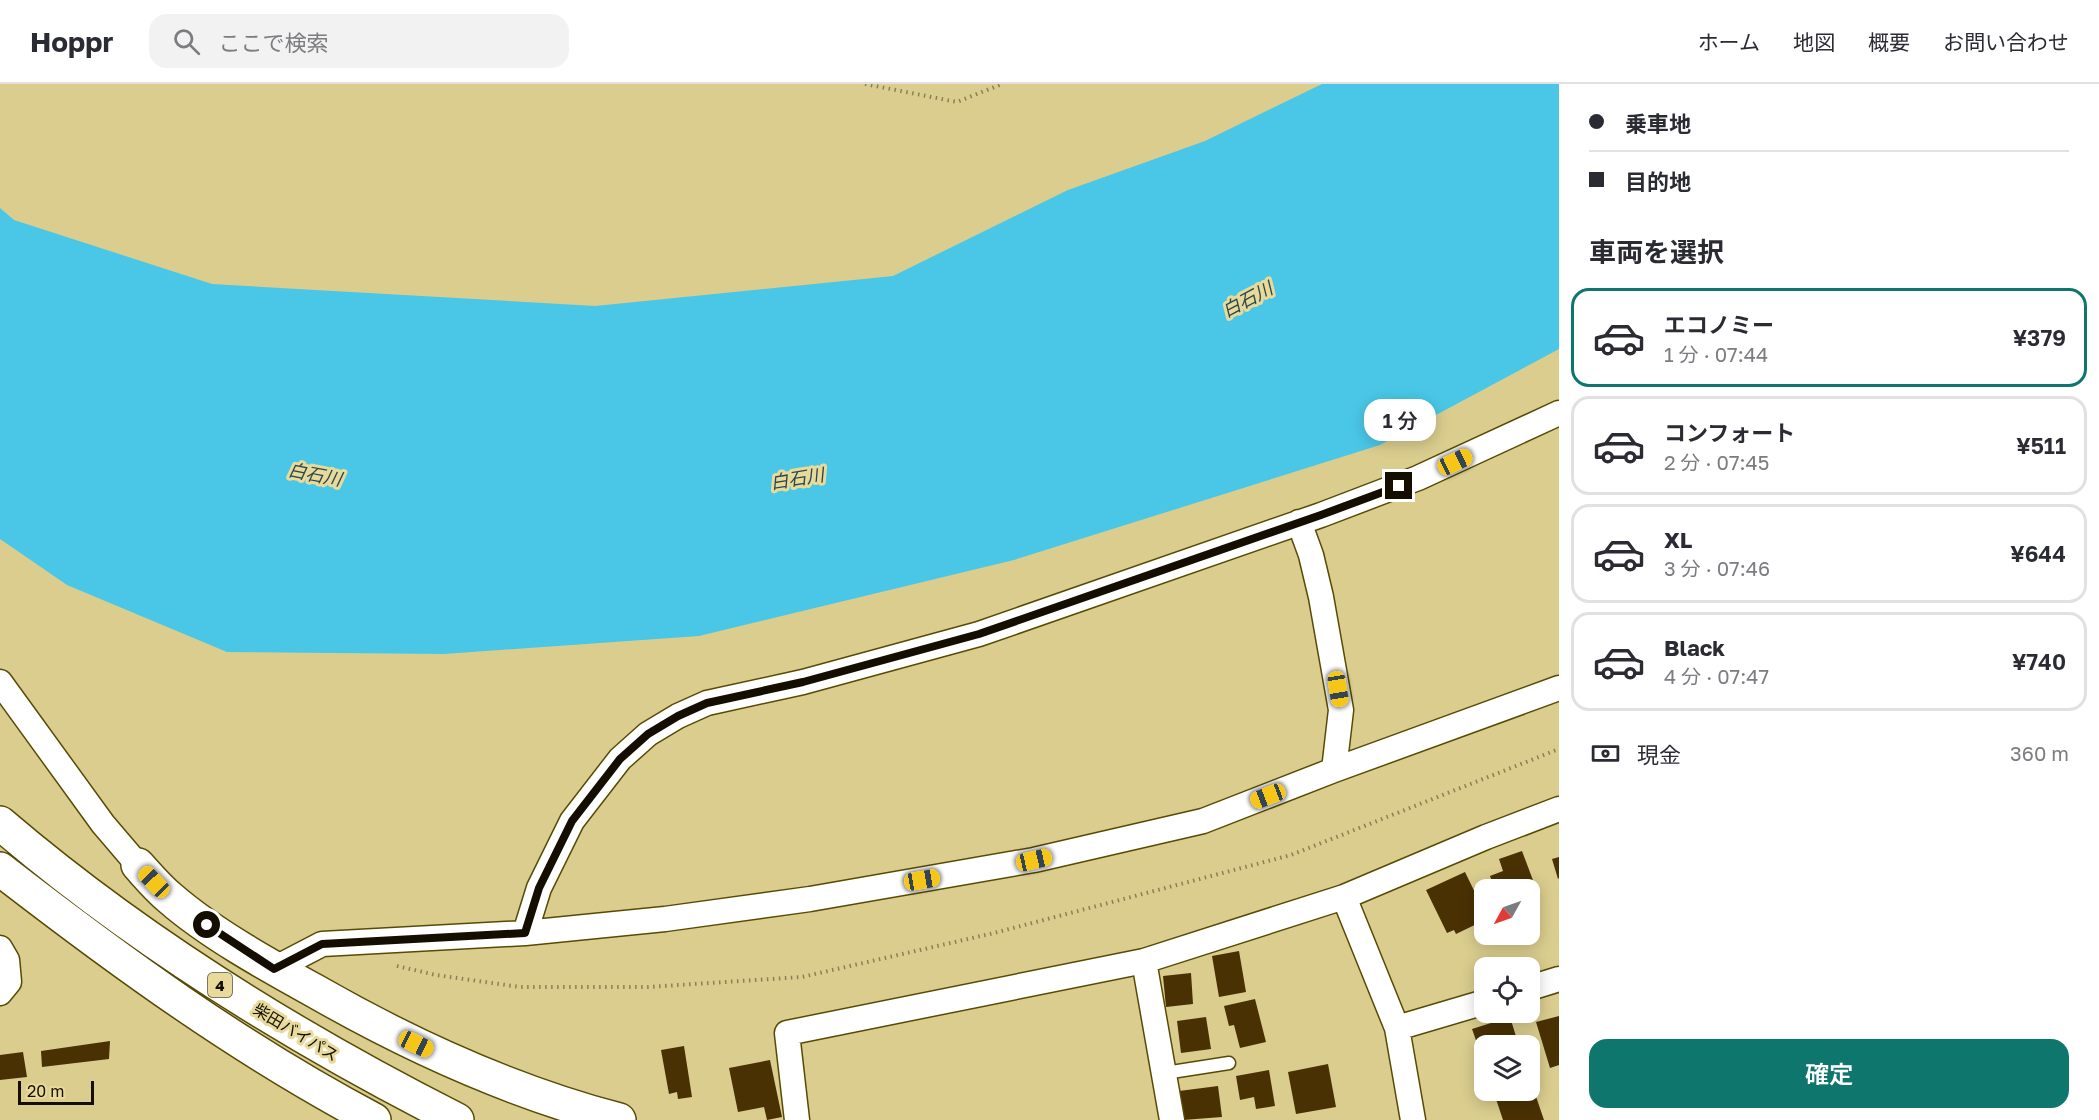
<!DOCTYPE html>
<html lang="ja">
<head>
<meta charset="utf-8">
<style>
  :root { --surface:#fff; --page:#f2f2f3; --text:#2b2b33; --muted:#7c7c81; --line:#e1e1e2; --accent:#0f766e }
  body { margin:0; font-family:"Golos Text","Noto Sans JP",sans-serif; background:var(--page); color:var(--text); height:100vh; display:flex; flex-direction:column; font-size:22px; white-space:nowrap }
  * { box-sizing:border-box; margin:0 }
  p { font-size:20px; color:var(--muted) }
  .icon { flex:none; width:33px; height:33px; fill:none; stroke:currentColor; stroke-width:2; stroke-linecap:round; stroke-linejoin:round }
  .map { position:relative; flex:1; overflow:hidden }
  .sheet { display:flex; flex-direction:column; background:var(--surface); width:540px }
  .sheet>* { flex:none }
  .top-card { display:grid; align-content:center; height:132px; padding:0 30px; background:var(--surface) }
  .needle { width:39px; rotate:230deg }
  .tools { position:absolute; left:1474px; top:795px; display:grid; gap:12px }
  .tools a { display:grid; place-items:center; width:66px; height:66px; border-radius:12px; background:var(--surface); box-shadow:0 3px 15px #0003; font-size:30px }
  .scale { position:absolute; left:18px; bottom:15px; width:76px; box-sizing:border-box; padding-left:6px; border:3px solid #130e00; border-top:0; font-size:16px; line-height:21px; white-space:nowrap; color:#130e00; -webkit-text-stroke:4px #e7da9b; paint-order:stroke }
  .end { position:absolute; width:27px; height:27px; margin:-14px; border:8px solid #130e00; background:#fff; box-shadow:0 0 0 3px #fff }
  .from { border-radius:50% }
  .bubble { position:absolute; height:42px; border-radius:18px; background:var(--surface); box-shadow:0 3px 15px #0003; font-size:20px; font-weight:600; line-height:42px; text-align:center }
  .car { position:absolute; width:18px; height:36px; margin:-18px -9px; border-radius:8px; box-shadow:0 0 4px 2px #0007; background:linear-gradient(#f5c518 24%,#345 0 40%,#f5c518 0 76%,#345 0 86%,#f5c518 0) }
  .top-card b { display:flex; align-items:center; gap:21px; height:57px; font-size:22px }
  .top-card b+b { border-top:2px solid var(--line) }
  .top-card i { width:15px; height:15px; background:var(--text) }
  ul { padding:0; list-style:none }
  li { display:flex; align-items:center; gap:18px; height:99px; margin:0 12px 9px; padding:0 18px; border:3px solid var(--line); border-radius:18px }
  li div { flex:1 }
  li b { display:block; font-size:22px }
  li em { font-style:normal; font-weight:600 }
  li.current { border-color:var(--accent) }
  li>.icon { width:54px; height:54px; stroke-width:1.5 }
  h2 { padding:0 30px; font-size:27px; line-height:72px }
  .pay { display:flex; align-items:center; gap:15px; height:66px; padding:0 30px; font-size:22px }
  .pay p { margin-inline-start:auto }
  .cta { display:flex; gap:12px; margin-top:auto; padding:12px 30px }
  .cta a { flex:1; height:69px; border-radius:18px; background:var(--accent); color:#fff; font-size:24px; font-weight:600; line-height:69px; text-align:center }
  header { display:flex; align-items:center; gap:36px; box-sizing:border-box; height:84px; padding:0 30px; background:var(--surface); border-bottom:2px solid var(--line) }
  header strong { font-size:28px }
  nav { display:flex; gap:33px; margin-inline-start:auto; font-size:21px }
  .search { width:420px; height:54px; background:var(--page); display:flex; align-items:center; gap:15px; box-sizing:border-box; padding:0 21px; border-radius:18px; color:var(--muted); font-size:22px }
  main { display:flex; flex:1; min-height:0 }
  .map>svg:first-child { display:block }
</style>
</head>
<body>
<header>
<strong>Hoppr</strong>
<div class="search"><svg class="icon" aria-label="search" viewBox="0 0 24 24"><circle cx="10" cy="10" r="6"/><path d="M15 15l6 6"/></svg>ここで検索</div>
<nav><a>ホーム</a><a>地図</a><a>概要</a><a>お問い合わせ</a></nav>
</header>
<main>
<div class="map">
<svg width="1559" height="1036" viewBox="0 0 1559 1036">
  <rect width="100%" height="100%" fill="#dacd8e"/>
  <path fill="#4ac7e7" d="M1322 0H1559V265L1380 361 1014 476 699 552 444 570 227 568 67 501 0 455V124L14 136 212 200 595 222 893 192 1068 106 1205 57Z"/>
  <path fill="#493104" d="M1522 767 1540 815 1530 818V806H1495L1490 792 1503 787 1499 775Z
    M1559 773V794L1558 795 1552 775Z
    M1465 788 1485 829V836L1456 850 1454 846 1447 849 1426 806Z
    M1239 867 1246 908 1219 913 1212 872Z
    M1191 889 1193 920 1166 923 1163 892Z
    M1255 915 1266 958 1240 964 1234 941 1229 942 1224 922Z
    M1559 932V981L1550 984 1536 938Z
    M1206 933 1211 965 1181 969 1177 937Z
    M1510 933 1519 962H1485V982L1472 945Z
    M110 957 109 975 42 983 41 967Z
    M684 962 692 1013 678 1015 677 1008 669 1010 661 966Z
    M23 968 27 993 0 996V971Z
    M770 976 782 1033 767 1036 764 1023 738 1028 729 984Z
    M1328 980 1336 1023 1296 1030 1288 988Z
    M1269 986 1275 1022 1256 1025 1254 1013 1240 1016 1236 992Z
    M1530 995 1544 1036H1503L1493 1006H1530Z
    M1218 1002 1222 1033 1183 1036 1179 1007Z"/>
  <g fill="none" stroke-linecap="round" stroke-linejoin="round">
    <defs>
      <path id="lane" d="M1165 989 1229 979"/>
      <path id="street" d="M1299 438 1311 471 1321 513 1341 626 1334 686
        M0 598 103 740 138 781
        M1344 813 1397 944 1413 1036
        M525 849 539 804 572 737 620 675 648 650 678 632 707 619 803 598 979 550 1321 431 1418 394 1559 329
        M0 864 7 876 9 898 0 909
        M274 885 322 860 525 849 665 835 810 815 1034 776 1203 737 1334 686 1559 604
        M1530 904 1559 895
        M1397 944 1485 918
        M797 1036 787 949 1144 877
        M1172 1036 1144 877 1344 813 1486 753 1559 725"/>
      <path id="secondary" d="M138 781C148 792 158 804 170 814 210 849 268 881 315 907 411 962 512 1008 619 1036"/>
      <path id="highway" d="M0 739C138 857 295 954 457 1036
        M0 785C119 877 241 966 374 1036"/>
    </defs>
    <use href="#lane" stroke="#574b04" stroke-width="15"/>
    <use href="#street" stroke="#574b04" stroke-width="27"/>
    <use href="#secondary" stroke="#574b04" stroke-width="36"/>
    <use href="#highway" stroke="#574b04" stroke-width="36"/>
    <path stroke="#8a8055" stroke-width="4" stroke-dasharray="1.5 4.5" stroke-linecap="butt" d="M865 0 957 18 1002 0
      M397 882 436 891 520 903H648L802 893 994 849 1291 771 1559 665"/>
    <use href="#lane" stroke="#fff" stroke-width="12"/>
    <use href="#street" stroke="#fff" stroke-width="24"/>
    <use href="#secondary" stroke="#fff" stroke-width="33"/>
    <use href="#highway" stroke="#fff" stroke-width="33"/>
  </g>
  <g fill="none" stroke-linecap="round" stroke-linejoin="round">
    <path stroke="#130e00" stroke-width="8" d="M207 841 274 885 322 860 525 849 539 804 572 737 620 675 648 650 678 632 707 619 803 598 979 550 1321 431 1399 402"/>
  </g>
  <g text-anchor="middle" dominant-baseline="central" stroke-width="6" stroke-linejoin="round" paint-order="stroke">
    <rect fill="#e7da9b" stroke="#534b2e" stroke-width="1.5" x="208" y="889" width="24" height="24" rx="4.5"/>
    <g font-size="15" font-weight="bold" fill="#130e00">
      <text x="220" y="901">4</text>
    </g>
    <g font-size="16" fill="#130e00" stroke="#e7da9b">
      <text transform="translate(296 948) rotate(31)">柴田バイパス</text>
    </g>
    <g font-size="18" font-style="italic" fill="#2b464d" stroke="#e7da9b">
      <text transform="translate(1247 215) rotate(-28)">白石川</text>
      <text transform="translate(315 390) rotate(11)">白石川</text>
      <text transform="translate(797 394) rotate(-9)">白石川</text>
    </g>
  </g>
</svg>
<div class="tools">
<a><svg class="needle" viewBox="-14 -14 28 28"><path d="M0-13l5 13h-10z" fill="#e53935"/><path d="M0 13l5-13h-10z" fill="#7c7c81"/></svg></a>
<a><svg class="icon" aria-label="locate" viewBox="0 0 24 24"><circle cx="12" cy="12" r="6"/><path d="M12 2v4M12 18v4M2 12h4M18 12h4"/></svg></a>
<a><svg class="icon" aria-label="layers" viewBox="0 0 24 24"><path d="M12 4l9 5-9 5-9-5zM3 14l9 5 9-5"/></svg></a>
</div>
<div class="scale">20 m</div>
<i class="end from" style="left:207px;top:841px"></i>
<i class="end" style="left:1399px;top:402px"></i>
<div class="bubble" style="left:1364px;top:315px;width:72px">1 分</div>
<i class="car" style="left:1455px;top:378px;rotate:65deg"></i>
<i class="car" style="left:1338px;top:605px;rotate:171deg"></i>
<i class="car" style="left:1268px;top:712px;rotate:249deg"></i>
<i class="car" style="left:1034px;top:776px;rotate:77deg"></i>
<i class="car" style="left:922px;top:796px;rotate:80deg"></i>
<i class="car" style="left:154px;top:798px;rotate:316deg"></i>
<i class="car" style="left:416px;top:960px;rotate:115deg"></i>
</div>
<section class="sheet">
<div class="top-card">
<b><i class="from"></i>乗車地</b>
<b><i></i>目的地</b>
</div>
<h2>車両を選択</h2>
<ul>
<li class="current"><svg class="icon" aria-label="car" viewBox="0 0 24 24"><path d="M5 17H2v-5l4-1 3-4h7l3 4 3 1v5h-3M9 17h6M6 11h13"/><circle cx="7" cy="17" r="2"/><circle cx="17" cy="17" r="2"/></svg><div><b>エコノミー</b><p>1 分 · 07:44</p></div><em>¥379</em></li>
<li><svg class="icon" aria-label="car" viewBox="0 0 24 24"><path d="M5 17H2v-5l4-1 3-4h7l3 4 3 1v5h-3M9 17h6M6 11h13"/><circle cx="7" cy="17" r="2"/><circle cx="17" cy="17" r="2"/></svg><div><b>コンフォート</b><p>2 分 · 07:45</p></div><em>¥511</em></li>
<li><svg class="icon" aria-label="car" viewBox="0 0 24 24"><path d="M5 17H2v-5l4-1 3-4h7l3 4 3 1v5h-3M9 17h6M6 11h13"/><circle cx="7" cy="17" r="2"/><circle cx="17" cy="17" r="2"/></svg><div><b>XL</b><p>3 分 · 07:46</p></div><em>¥644</em></li>
<li><svg class="icon" aria-label="car" viewBox="0 0 24 24"><path d="M5 17H2v-5l4-1 3-4h7l3 4 3 1v5h-3M9 17h6M6 11h13"/><circle cx="7" cy="17" r="2"/><circle cx="17" cy="17" r="2"/></svg><div><b>Black</b><p>4 分 · 07:47</p></div><em>¥740</em></li>
</ul>
<div class="pay"><svg class="icon" aria-label="cash" viewBox="0 0 24 24"><path d="M3 7h18v10H3z"/><circle cx="12" cy="12" r="2"/></svg>現金<p>360 m</p></div>
<div class="cta"><a>確定</a></div>
</section>
</main>
</body>
</html>
